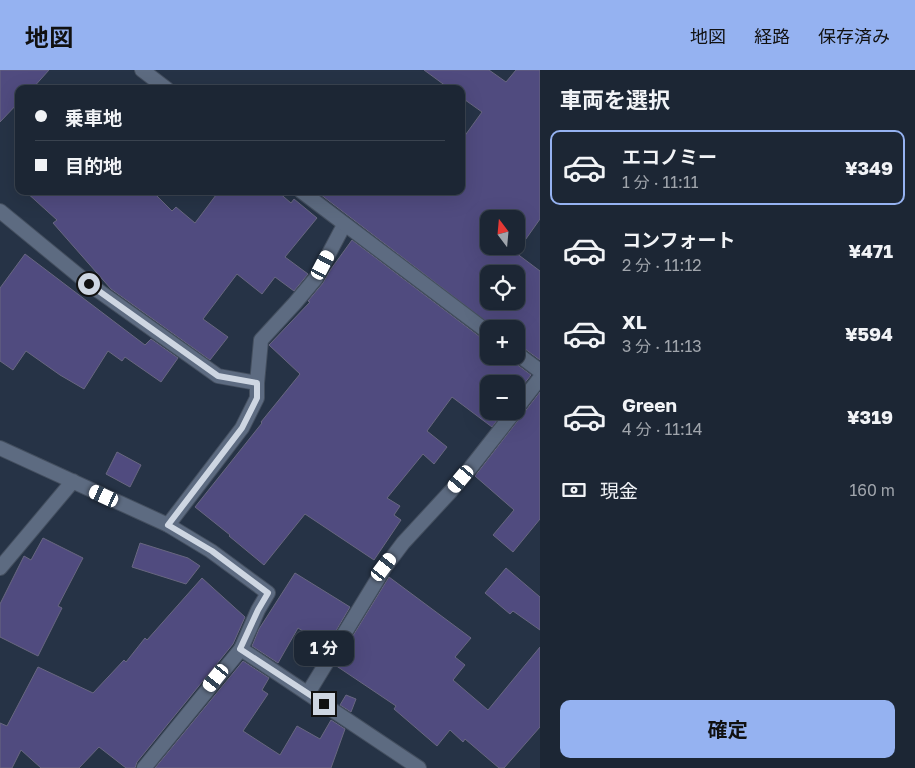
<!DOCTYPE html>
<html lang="ja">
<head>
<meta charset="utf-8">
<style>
  :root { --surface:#1c2634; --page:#293240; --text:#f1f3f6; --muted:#a0a5ac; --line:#3a434f; --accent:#95b2f1 }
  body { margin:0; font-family:"Golos Text","Noto Sans JP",sans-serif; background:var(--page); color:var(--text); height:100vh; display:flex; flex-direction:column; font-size:19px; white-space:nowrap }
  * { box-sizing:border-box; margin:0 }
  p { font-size:16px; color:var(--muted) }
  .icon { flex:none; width:28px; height:28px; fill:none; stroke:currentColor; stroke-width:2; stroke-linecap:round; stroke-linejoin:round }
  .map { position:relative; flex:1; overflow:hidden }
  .sheet { display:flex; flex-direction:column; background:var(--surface); width:375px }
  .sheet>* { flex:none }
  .hud { position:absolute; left:15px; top:15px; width:450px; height:110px; border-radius:10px; box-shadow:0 5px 20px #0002,0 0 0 1px var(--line); display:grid; align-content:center; height:110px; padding:0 20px; background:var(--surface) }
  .needle { width:32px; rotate:344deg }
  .controls { position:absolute; left:480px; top:140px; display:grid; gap:10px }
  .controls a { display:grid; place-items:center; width:45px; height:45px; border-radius:10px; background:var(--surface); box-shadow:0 5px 20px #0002,0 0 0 1px var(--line); font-size:25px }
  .end { position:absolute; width:22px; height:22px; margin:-11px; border:6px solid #ced6e2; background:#111; box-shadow:0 0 0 2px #111 }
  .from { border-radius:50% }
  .bubble { position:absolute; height:35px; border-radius:10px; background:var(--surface); box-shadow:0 5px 20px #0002,0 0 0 1px var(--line); font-size:16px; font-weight:700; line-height:35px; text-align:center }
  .car { position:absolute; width:15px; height:30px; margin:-15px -8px; border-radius:6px; box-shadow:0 0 4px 1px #0007; background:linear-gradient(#fff 24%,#345 0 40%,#fff 0 76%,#345 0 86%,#fff 0) }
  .hud b { display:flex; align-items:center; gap:18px; height:48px; font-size:19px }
  .hud b+b { border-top:1px solid var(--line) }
  .hud i { width:12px; height:12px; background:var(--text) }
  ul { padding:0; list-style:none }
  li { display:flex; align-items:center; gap:15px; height:75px; margin:0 10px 8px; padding:0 10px; border:2px solid transparent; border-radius:10px }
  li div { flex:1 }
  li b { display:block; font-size:19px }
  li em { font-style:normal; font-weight:700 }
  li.selected { border-color:var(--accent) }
  li>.icon { width:45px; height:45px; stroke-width:1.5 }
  h2 { padding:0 20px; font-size:22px; line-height:60px }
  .pay { display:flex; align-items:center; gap:12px; height:55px; padding:0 20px; font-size:19px }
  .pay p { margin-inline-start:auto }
  .cta { display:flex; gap:10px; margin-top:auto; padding:10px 20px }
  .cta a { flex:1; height:58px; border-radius:10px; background:var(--accent); color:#111; font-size:20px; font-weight:700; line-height:58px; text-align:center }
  header { display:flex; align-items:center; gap:30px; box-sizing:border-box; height:70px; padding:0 25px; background:var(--accent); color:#111 }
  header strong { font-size:24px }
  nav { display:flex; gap:28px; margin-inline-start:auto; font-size:18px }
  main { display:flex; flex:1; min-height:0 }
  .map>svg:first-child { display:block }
</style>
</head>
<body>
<header>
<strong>地図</strong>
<nav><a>地図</a><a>経路</a><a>保存済み</a></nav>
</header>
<main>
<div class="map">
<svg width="540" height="698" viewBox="0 0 540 698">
  <rect width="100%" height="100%" fill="#263346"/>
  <path fill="#504b7f" stroke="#686780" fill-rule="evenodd" d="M0 0H49L32 19H19V32L0 52Z
    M424 0H489L506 12 516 0H540V149L516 183 540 201V290L521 276 516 274V259H496L316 121H461V71L482 42 461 27V19H450ZM489 149H516V176H489ZM489 204H516V231H489Z
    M25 121H152L172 141 176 137 195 153 219 121H277L291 133 294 129 317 148 285 187 308 204 294 221 275 207 262 224 237 204 203 249 228 267 210 290 111 219 53 153 57 150Z
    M352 170 484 270 489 272V286H508L511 290 531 305 516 324V314H489V341H504L492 357 452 327 427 361 447 377 434 394 423 384 387 428 400 436 394 445 401 450 374 490 305 444 264 495 229 466 230 465 195 437 262 353 261 352 300 304 269 275 310 232 308 231 323 213 331 199Z
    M25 184 145 275 151 269 178 288 161 312 125 287 122 291 108 281 84 319 60 305 26 281 13 300 0 291V218Z
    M540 322V449L513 482 493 465 514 440 475 406Z
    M117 382 141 395 130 417 106 404Z
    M43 468 83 488 58 536 62 538 38 586 0 567V534L24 486 31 490Z
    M140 473 188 488 200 496 186 514 132 497Z
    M506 498 540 527V560L513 541 510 544 485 523Z
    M295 503 350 537 327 576 298 558 278 593 252 576 259 559Z
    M389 507 471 568 455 587 465 595 453 610 488 640 540 577V657L504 698H499L465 669 463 672 450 660 437 676 394 639 396 636 335 595Z
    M202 508 245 547 233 574 137 692 135 698H126L99 677 79 698H41L21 680 12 698H0V653L7 656 38 597 93 623 124 590 126 592 145 568 147 570Z
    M243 591 269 608 262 620 268 624 243 661 280 685 297 656 320 669 331 650 345 659 331 698H155Z
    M346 625 356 629 351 642 340 635Z"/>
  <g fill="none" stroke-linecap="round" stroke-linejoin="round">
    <defs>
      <path id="service" d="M0 141 89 214 218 306 257 313
        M516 339 540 308
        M168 455 242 358 257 328V313L261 270 295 233 316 208 344 155
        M308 623 385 497 403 473 451 421 471 397 515 341
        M144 698 241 579"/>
      <path id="minor" d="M142 0 167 19
        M301 121 489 263
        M516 283 540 301
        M0 378 168 455 211 481 268 523 258 540 241 579 419 698
        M0 498 73 411"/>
    </defs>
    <use href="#service" stroke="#444f5f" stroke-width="16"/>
    <use href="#minor" stroke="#444f5f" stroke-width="16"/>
    <use href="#service" stroke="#5d6b81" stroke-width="14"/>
    <use href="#minor" stroke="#5d6b81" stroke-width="14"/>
  </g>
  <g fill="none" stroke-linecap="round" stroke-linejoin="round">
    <path stroke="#ced6e2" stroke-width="6" d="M89 214 218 306 257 313V328L242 358 168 455 212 481 268 523 258 540 240 579 324 634"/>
  </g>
</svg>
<div class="controls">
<a><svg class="needle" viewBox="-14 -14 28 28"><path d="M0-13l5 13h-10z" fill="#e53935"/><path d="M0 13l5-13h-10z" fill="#a0a5ac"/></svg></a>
<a><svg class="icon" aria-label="locate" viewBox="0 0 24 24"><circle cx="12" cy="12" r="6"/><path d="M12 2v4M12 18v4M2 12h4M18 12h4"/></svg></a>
<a>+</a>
<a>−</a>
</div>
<i class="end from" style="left:89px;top:214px"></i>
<i class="end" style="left:324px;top:634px"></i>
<div class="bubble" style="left:294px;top:561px;width:60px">1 分</div>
<i class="car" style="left:323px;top:195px;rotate:28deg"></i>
<i class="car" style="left:461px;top:409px;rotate:220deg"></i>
<i class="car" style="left:104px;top:426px;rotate:295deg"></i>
<i class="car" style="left:384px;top:497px;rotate:37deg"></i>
<i class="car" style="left:216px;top:608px;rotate:219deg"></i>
<div class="hud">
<b><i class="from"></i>乗車地</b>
<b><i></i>目的地</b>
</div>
</div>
<section class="sheet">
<h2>車両を選択</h2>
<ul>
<li class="selected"><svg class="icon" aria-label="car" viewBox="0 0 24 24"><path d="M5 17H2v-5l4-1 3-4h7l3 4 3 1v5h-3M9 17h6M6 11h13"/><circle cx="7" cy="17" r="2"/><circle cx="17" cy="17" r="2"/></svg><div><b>エコノミー</b><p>1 分 · 11:11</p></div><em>¥349</em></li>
<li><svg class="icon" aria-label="car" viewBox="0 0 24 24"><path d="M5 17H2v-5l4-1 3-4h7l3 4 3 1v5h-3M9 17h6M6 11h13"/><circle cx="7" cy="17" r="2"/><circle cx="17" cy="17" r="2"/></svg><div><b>コンフォート</b><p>2 分 · 11:12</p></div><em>¥471</em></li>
<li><svg class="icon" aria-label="car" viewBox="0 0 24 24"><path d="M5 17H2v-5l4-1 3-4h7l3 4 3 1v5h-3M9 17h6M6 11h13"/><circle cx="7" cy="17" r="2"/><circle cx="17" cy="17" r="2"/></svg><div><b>XL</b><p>3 分 · 11:13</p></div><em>¥594</em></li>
<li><svg class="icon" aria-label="car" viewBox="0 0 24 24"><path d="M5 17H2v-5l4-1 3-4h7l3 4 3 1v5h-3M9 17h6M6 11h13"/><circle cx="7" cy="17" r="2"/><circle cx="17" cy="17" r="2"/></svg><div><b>Green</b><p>4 分 · 11:14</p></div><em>¥319</em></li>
</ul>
<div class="pay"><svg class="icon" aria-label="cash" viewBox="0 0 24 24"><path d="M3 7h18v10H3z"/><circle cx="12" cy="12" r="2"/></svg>現金<p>160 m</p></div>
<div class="cta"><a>確定</a></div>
</section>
</main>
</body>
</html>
